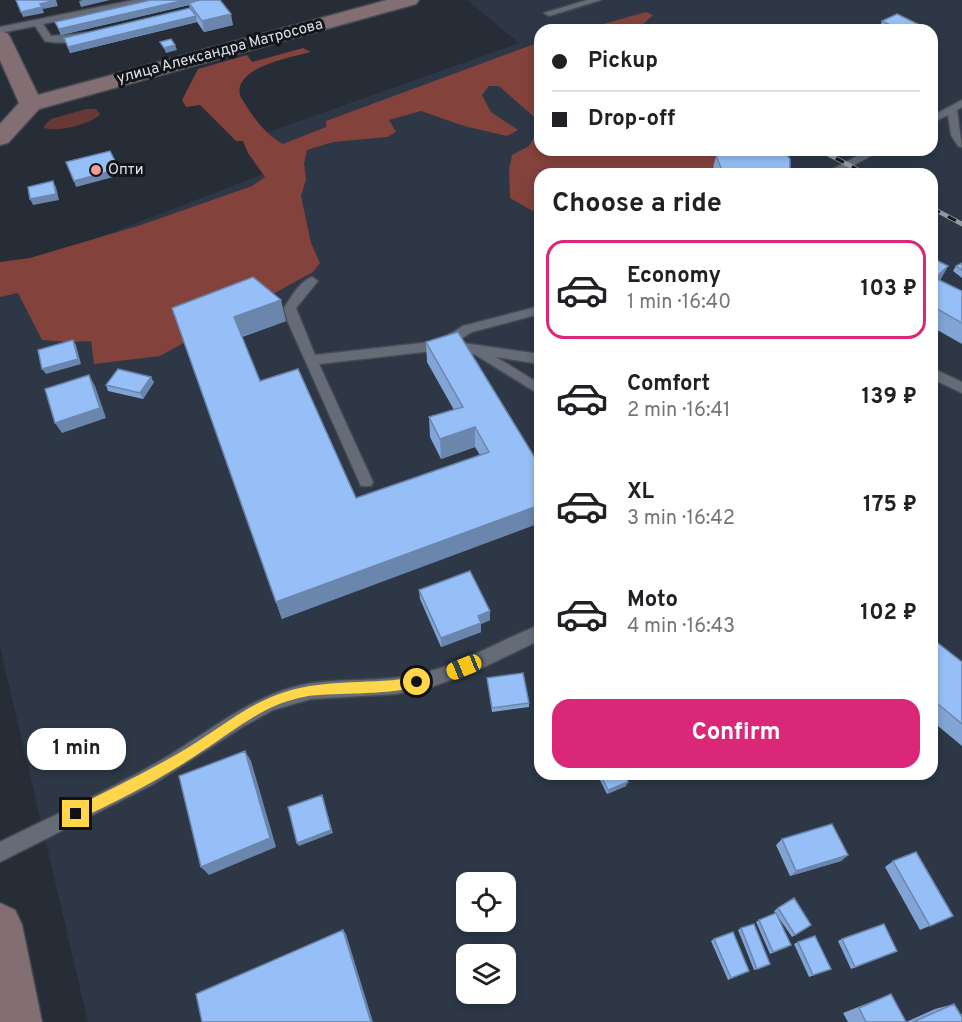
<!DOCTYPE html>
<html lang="en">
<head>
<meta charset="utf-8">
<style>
  :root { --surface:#fff; --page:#f2f2f2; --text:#202124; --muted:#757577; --line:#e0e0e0; --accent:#db2777 }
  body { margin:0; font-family:Overpass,sans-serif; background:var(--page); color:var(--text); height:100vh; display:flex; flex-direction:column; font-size:22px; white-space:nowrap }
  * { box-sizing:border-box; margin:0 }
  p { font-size:20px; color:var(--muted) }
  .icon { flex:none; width:33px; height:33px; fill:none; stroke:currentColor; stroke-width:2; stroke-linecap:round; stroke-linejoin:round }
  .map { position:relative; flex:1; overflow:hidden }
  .sheet { position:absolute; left:534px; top:168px; width:404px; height:612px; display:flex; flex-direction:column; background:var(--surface); border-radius:18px; box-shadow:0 3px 9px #0003 }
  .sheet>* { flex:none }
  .hud { position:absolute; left:534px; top:24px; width:404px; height:132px; border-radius:18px; box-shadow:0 3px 9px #0003; display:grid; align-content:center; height:132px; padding:0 18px; background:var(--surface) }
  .controls { position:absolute; left:456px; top:872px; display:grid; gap:12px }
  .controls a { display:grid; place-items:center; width:60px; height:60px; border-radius:12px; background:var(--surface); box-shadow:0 3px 9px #0003; font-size:30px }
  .end { position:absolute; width:27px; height:27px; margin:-14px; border:8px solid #ffd54a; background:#111; box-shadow:0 0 0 3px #111 }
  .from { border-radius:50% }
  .bubble { position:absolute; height:42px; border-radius:18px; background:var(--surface); box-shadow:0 3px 9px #0003; font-size:20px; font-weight:700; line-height:42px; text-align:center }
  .car { position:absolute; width:18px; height:36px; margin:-18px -9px; border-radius:8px; box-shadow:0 0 4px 2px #0007; background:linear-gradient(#f5c518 24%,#345 0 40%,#f5c518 0 76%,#345 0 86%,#f5c518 0) }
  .hud b { display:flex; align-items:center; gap:21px; height:57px; font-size:22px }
  .hud b+b { border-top:2px solid var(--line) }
  .hud i { width:15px; height:15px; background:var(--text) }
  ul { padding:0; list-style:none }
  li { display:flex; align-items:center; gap:18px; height:99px; margin:0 12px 9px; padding:0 6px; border:3px solid transparent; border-radius:18px }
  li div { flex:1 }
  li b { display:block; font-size:22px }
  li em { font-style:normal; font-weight:700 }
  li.active { border-color:var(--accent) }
  li>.icon { width:54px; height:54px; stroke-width:1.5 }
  h2 { padding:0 18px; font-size:27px; line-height:72px }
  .cta { display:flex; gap:12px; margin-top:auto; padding:12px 18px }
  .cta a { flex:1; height:69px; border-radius:18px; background:var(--accent); color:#fff; font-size:24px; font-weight:700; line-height:69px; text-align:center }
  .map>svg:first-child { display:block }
</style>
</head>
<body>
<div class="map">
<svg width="962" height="1022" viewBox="0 0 962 1022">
  <rect width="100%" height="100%" fill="#262d36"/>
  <path fill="#2d3746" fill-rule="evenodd" d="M467 0H962V1022H88L0 647V276L284 166 263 134 519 43ZM540 30H932V150H540ZM540 174H932V774H540ZM466 882H506V921H466ZM466 954H506V993H466Z"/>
  <path fill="#673934" d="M86 109H96L100 114C93 124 52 134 43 127L51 119Z"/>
  <path fill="#83423c" d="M646 12 653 15 637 30H582Z
    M540 42V122L499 86H489L482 95 491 112 518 130 507 136 464 126 421 111 389 120 396 132 387 137 333 142 307 150 304 164 306 179 301 196 311 243 320 263 313 272 160 356 94 364 91 341 69 342 42 340 18 293 0 297V262L30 258 141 225 252 186 265 177 248 153 243 141H236L200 105 186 107 182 100 198 69 247 55 252 62 303 48 311 52C293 57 233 67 240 95 241 99 245 103 247 107 255 120 269 137 283 144L326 127V121Z
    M540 128V150H733L705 174H540V210L533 211 510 198 509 169 512 155 529 146Z"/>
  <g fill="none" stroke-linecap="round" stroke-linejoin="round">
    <defs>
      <path id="lane" d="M134 0H151L43 24 51 36 87 33 89 35C77 43 59 44 45 41L35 26 0 33V27Z
        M587 0H601L549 16 544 13Z
        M962 100V107L957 110 962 147 958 146 951 135 948 115 932 123V116Z
        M868 150H881L838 174H824Z
        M312 277 318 281 296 308 315 355 439 341 463 326 540 306V314L472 332 456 342 540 354V364L496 357 540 384V395L474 354 442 350 319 364 373 482 371 486H361L287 320 284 308C291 297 299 282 312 277Z
        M932 368 962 382V393L932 379Z
        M540 625V640L476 671 434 686 396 694 311 699 273 710 244 726 152 785 0 862V842C53 816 107 791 158 762 200 738 237 706 284 690 326 675 371 684 414 675 460 666 497 641 540 625Z"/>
      <path id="secondary" d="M387 0H419L416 4 39 109 8 143 0 145V124L19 103 0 60V31L7 33 10 37 38 95Z
        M0 903 15 910 22 925 42 1022H0Z"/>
    </defs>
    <use href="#lane" stroke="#454a52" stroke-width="3"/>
    <use href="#secondary" stroke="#454a52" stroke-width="3"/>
    <use href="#lane" fill="#656c77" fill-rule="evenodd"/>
    <use href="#secondary" fill="#836e73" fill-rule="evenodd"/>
    <defs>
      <path id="rail" d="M820 150 866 174
        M932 208 962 224"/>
    </defs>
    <use href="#rail" stroke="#969ba2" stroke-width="4.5"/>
    <use href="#rail" stroke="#121519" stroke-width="3" stroke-dasharray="9" stroke-linecap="butt"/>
  </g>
  <path fill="#82a4d4" d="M151 0H220L233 25 204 32 197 22 70 53 64 38 190 8 189 5 61 35 55 22Z
    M882 21 930 30H879Z
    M716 156 790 167 788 174H712V172Z
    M932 258 948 266 940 280 962 291V344L932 327Z
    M962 263V278L953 271 956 266Z
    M172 308 286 321 242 337 260 381 356 498 480 455 475 447 441 459 430 437 429 417 454 410 427 362 426 342 540 466 282 619Z
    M154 382 143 399 108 391 106 385Z
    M419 590 490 611V620L481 624V632L441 647 420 599Z
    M932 643 962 662V746L932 721Z
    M487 678 529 703V707L492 712Z
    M597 774H624L626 786 607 794Z
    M782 839 848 855 841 861 790 876 776 845Z
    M893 861 953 916 920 930 885 867Z
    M778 908 811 925 792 937 774 911Z
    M759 920 788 947 770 954 756 922Z
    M741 928 767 966 754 970 738 930Z
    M714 939 749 971 728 980 711 941Z
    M842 939 897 951 851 969 838 941Z
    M798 942 831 969 809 977 794 944Z
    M891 994 906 1022H848L843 1013Z
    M954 1004 961 1015 962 1014V1022H906L935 1009Z"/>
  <path fill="#6a86ad" d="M56 0 58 6 43 9 40 4Z
    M83 0H110L81 7 79 1Z
    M185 0H210L189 3V5L61 35 59 29Z
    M42 7 44 13 23 17 21 12Z
    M231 14 233 25 204 32 202 21Z
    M196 16 197 22 70 53 68 47Z
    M175 45 177 50 166 53 164 48Z
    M119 169 121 175 76 187 74 181Z
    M53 181 56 187 59 200 33 205 30 199Z
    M948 266 939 282 935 278Z
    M281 300 286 321 240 337 234 317Z
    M73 340 76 345 81 364 46 374 42 369Z
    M89 375 95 386 106 418 62 433 55 423Z
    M151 377 154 382 143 399 140 393Z
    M475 427V447L441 459 440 439Z
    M540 505V523L282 619 276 602Z
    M490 611V620L481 624V632L441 647V638L478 616Z
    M245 751 251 761 276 847 209 875 201 867Z
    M628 782 626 786 607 794 608 790Z
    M322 795 333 833 299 846 297 843Z
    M848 855 841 861 790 876 796 871Z
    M343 930 346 934 373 1022H371Z"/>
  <path fill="#97bff7" stroke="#6a86ad" stroke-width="1.5" d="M16 0H56L40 4 42 7 21 12Z
    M151 0H185L59 29 55 22Z
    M200 0H220L231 14 202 21 189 3Z
    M190 8 196 16 68 47 64 38Z
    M897 14 930 30H900L882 21Z
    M171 39 175 45 164 48 160 42Z
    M720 150H782L785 152 790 159V167L786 174H731L722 170 716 156Z
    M110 151 119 169 74 181 66 162Z
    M53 181 56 194 30 199 28 187Z
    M932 258 948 266 935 278 962 291V323L932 306Z
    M962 263V270L956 266Z
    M253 277 281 300 234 317 260 381 298 369 356 498 489 452 475 427 440 439 429 417 463 407 426 342 458 332 540 466V505L276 602 172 308Z
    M73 340 78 359 42 369 38 350Z
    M118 369 151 377 140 393 106 385Z
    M89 375 100 408 55 423 45 389Z
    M470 571 490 611 478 616 481 623 441 638 419 590Z
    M934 640 962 662V724L932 699V643Z
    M523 673 529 703 492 708 487 678Z
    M245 751 270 838 201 867 179 776Z
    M600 774H624L628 782 608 790Z
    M322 795 331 830 297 843 288 807Z
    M832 824 848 855 796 871 782 839Z
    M916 852 953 916 930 926 893 861Z
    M794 898 811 925 795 935 778 908Z
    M776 913 791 945 773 952 759 920Z
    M754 924 770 964 757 969 741 928Z
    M884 924 897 951 855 967 842 939Z
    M343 930 371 1022H202L196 994Z
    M733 932 749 971 731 978 714 939Z
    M815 936 831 969 813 975 798 942Z
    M891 994 906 1022H866L859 1008Z
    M954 1004 962 1017V1022H913Z"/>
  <path fill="#ffd54a" d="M417 677 423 682C415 695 338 693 320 695 310 695 298 698 288 701 256 711 229 734 201 752 164 777 117 802 76 820L70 814 71 809C111 789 151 770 189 747 220 728 249 703 285 692 328 678 373 685 417 677Z"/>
  <circle fill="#f59c92" stroke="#121519" stroke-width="2" cx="96" cy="170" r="6"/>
  <g text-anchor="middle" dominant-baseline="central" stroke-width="6" stroke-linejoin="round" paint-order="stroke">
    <g font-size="15" fill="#dde1e7" stroke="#121519">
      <text transform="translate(220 52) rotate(-15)">улица Александра Матросова</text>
    </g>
    <g font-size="15" fill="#dde1e7" stroke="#121519" text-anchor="start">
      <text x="108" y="170">Опти</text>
    </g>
  </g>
</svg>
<div class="controls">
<a><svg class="icon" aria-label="locate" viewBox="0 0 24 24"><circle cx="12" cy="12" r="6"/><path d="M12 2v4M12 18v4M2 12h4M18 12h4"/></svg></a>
<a><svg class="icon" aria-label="layers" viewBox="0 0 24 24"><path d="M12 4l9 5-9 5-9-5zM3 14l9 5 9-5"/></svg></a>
</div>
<i class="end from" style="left:417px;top:682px"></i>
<i class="end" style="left:76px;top:814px"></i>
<div class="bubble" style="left:27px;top:728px;width:99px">1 min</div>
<i class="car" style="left:464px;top:667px;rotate:248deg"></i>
<div class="hud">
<b><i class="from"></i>Pickup</b>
<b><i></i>Drop-off</b>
</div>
<section class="sheet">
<h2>Choose a ride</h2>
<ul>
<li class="active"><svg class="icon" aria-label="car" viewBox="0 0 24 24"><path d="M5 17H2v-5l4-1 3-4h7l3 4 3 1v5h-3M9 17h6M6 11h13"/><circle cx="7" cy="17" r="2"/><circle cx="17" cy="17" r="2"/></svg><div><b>Economy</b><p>1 min · 16:40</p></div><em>103 ₽</em></li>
<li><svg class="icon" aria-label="car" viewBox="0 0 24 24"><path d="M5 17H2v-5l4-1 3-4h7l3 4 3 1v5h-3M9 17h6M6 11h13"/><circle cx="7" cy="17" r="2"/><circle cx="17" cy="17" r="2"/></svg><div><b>Comfort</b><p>2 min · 16:41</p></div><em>139 ₽</em></li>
<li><svg class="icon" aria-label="car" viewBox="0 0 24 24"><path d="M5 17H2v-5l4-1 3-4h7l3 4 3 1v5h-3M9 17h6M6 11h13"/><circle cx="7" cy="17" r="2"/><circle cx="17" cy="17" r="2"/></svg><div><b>XL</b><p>3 min · 16:42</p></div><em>175 ₽</em></li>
<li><svg class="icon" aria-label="car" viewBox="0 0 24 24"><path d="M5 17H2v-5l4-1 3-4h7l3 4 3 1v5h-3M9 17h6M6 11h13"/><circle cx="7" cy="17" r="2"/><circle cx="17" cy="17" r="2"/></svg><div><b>Moto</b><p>4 min · 16:43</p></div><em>102 ₽</em></li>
</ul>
<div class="cta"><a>Confirm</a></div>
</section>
</div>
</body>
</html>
